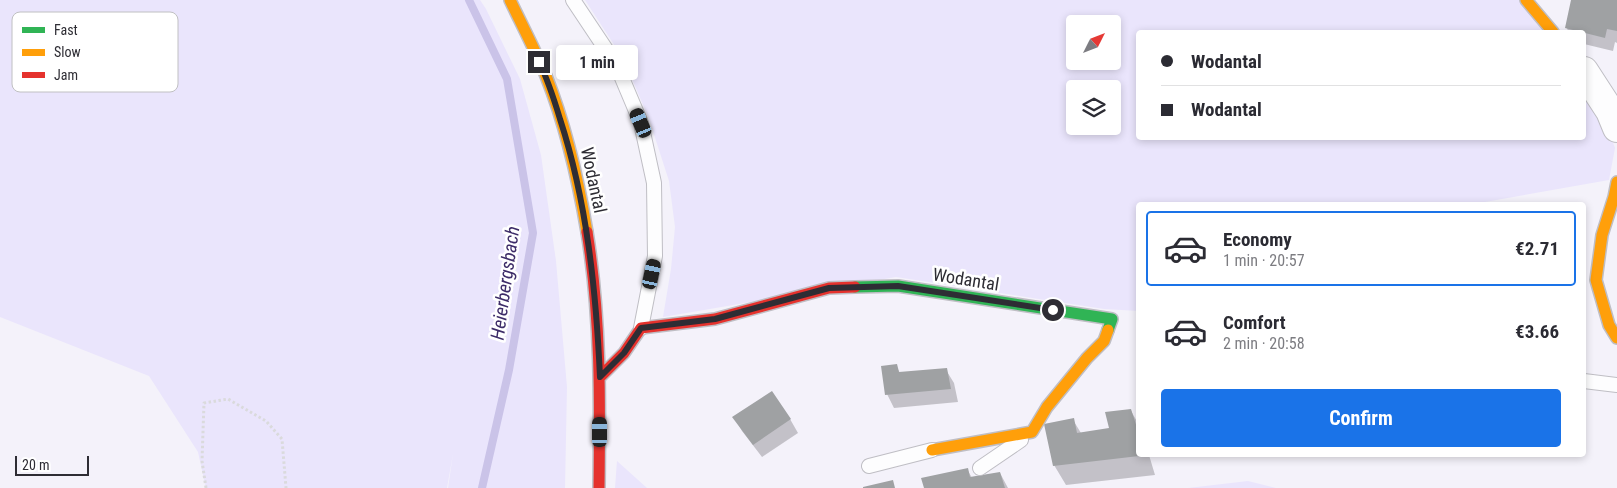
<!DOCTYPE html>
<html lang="en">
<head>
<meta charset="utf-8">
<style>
  :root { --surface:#fff; --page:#f2f2f3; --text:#2b2b33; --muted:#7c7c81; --line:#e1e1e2; --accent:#1a73e8 }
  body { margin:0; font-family:"Roboto Condensed",sans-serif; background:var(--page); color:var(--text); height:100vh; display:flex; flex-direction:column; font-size:19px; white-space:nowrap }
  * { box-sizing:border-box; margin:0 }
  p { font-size:16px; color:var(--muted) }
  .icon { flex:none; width:28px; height:28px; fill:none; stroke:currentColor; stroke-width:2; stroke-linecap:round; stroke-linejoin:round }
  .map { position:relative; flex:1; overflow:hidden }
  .sheet { position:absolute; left:1136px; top:202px; width:450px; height:255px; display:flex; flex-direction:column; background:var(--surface); border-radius:5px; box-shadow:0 2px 8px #0003 }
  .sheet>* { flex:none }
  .hud { position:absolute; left:1136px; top:30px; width:450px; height:110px; border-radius:5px; box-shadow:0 2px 8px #0003; display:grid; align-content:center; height:110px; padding:0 25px; background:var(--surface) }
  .needle { width:32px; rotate:48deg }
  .buttons { position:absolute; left:1066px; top:15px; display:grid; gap:10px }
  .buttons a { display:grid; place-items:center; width:55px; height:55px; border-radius:5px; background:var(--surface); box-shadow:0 2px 8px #0003; font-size:25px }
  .scale { position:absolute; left:15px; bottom:12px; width:74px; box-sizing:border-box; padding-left:5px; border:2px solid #2e2d34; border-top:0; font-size:14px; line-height:18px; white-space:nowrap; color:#2e2d34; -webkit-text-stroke:4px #fff; paint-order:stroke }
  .end { position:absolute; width:22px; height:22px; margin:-11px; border:6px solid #2e2d34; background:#fff; box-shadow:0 0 0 2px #fff }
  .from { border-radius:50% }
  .bubble { position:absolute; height:35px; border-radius:5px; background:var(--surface); box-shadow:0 2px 8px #0003; font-size:16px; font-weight:700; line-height:35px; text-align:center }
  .car { position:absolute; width:15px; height:30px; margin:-15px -8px; border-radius:6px; box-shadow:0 0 4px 1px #0007; background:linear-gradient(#222 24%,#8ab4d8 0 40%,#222 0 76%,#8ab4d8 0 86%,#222 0) }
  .hud b { display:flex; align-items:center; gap:18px; height:48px; font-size:19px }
  .hud b+b { border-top:1px solid var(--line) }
  .hud i { width:12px; height:12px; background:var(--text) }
  ul { padding:9px 0 0; list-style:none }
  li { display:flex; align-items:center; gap:15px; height:75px; margin:0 10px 8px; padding:0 15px; border:2px solid transparent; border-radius:5px }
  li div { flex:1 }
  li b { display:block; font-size:19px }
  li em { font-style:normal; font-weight:700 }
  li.current { border-color:var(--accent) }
  li>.icon { width:45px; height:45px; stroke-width:1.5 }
  .button { display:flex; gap:10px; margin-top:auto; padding:10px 25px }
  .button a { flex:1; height:58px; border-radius:5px; background:var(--accent); color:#fff; font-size:20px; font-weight:700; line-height:58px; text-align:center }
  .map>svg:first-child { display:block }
</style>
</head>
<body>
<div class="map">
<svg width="1617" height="488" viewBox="0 0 1617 488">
  <rect width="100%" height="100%" fill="#f4f2fa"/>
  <path fill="#eae5fc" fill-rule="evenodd" d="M0 0H480L486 9 520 79 541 155 556 261 567 387 565 488H448L453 454 447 488H206L198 452 149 376 0 317Z
    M585 0H1519L1546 32H1139V138H1584V82L1600 107 1615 148 1609 180 1468 205H1139V311L1104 309 896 277 663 317 671 269 675 227 669 181 649 119 624 60ZM1075 24H1112V61H1075ZM1075 89H1112V126H1075Z
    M617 461 647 488H615Z
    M1248 481 1276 488H1188Z"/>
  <path fill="#0003" d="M1572 0H1617V43L1615 42 1613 51 1584 44V32H1569L1566 27Z
    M896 366 900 373 946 370 954 383 958 402 894 408 887 394Z
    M1131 411 1139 425V455H1149L1155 475 1066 485 1054 465 1073 420 1081 433 1111 429Z
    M734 417 790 419 798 433 762 457 742 431Z
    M967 469 972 478 1000 473 1008 488H925Z"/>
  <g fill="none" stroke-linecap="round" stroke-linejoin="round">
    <path stroke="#cac3e8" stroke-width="8" d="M469 0 507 79 533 233 509 370 482 488"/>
  </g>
  <path fill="#9fa1a3" d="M1571 0H1617V31L1607 29 1605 38 1565 28Z
    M897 364 899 372 947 368 951 389 885 395 881 366Z
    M772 391 791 419 753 445 732 417Z
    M1131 409 1139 434V456L1053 466 1044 424 1074 418 1077 433 1109 428 1105 412Z
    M968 468 970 477 1000 472 1005 488H924L921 478Z
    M893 480 895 488H863V487Z"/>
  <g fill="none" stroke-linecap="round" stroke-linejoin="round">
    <defs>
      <path id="lane" d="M573 0 617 66 641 123 654 183 655 256 641 328
        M1584 381 1617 385
        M869 466 932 450
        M980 468 1021 440"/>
      <path id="street" d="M1584 71 1610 111 1617 128"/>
      <path id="fast" d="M855 287 898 286 1112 319 1108 330"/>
      <path id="slow" d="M510 0C522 25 535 50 546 76 566 126 578 179 587 232
        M1526 0 1553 32
        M1617 182 1614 197 1602 235 1596 280 1609 325 1617 338
        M932 450 1032 432 1047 407 1087 358 1104 341 1108 330"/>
      <path id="jam" d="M587 232C601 317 600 402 599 488
        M600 377 624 353 641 328 715 319 829 288 855 287"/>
    </defs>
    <use href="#lane" stroke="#bfbec4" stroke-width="16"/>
    <use href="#street" stroke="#bfbec4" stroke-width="30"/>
    <use href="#fast" stroke="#bfbec4" stroke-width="14"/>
    <use href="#slow" stroke="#bfbec4" stroke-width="14"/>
    <use href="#jam" stroke="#bfbec4" stroke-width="14"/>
    <path stroke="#dadadc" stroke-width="3" stroke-dasharray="2.5 2.5" stroke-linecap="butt" d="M206 488 202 461 204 403 228 399 266 421 282 439 286 488"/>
    <use href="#lane" stroke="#fdfdfe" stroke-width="14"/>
    <use href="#street" stroke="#fdfdfe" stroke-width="28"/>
    <use href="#fast" stroke="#30b455" stroke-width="11"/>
    <use href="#slow" stroke="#ff9f0a" stroke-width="11"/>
    <use href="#jam" stroke="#e5322d" stroke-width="11"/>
  </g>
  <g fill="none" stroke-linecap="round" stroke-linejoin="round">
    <path stroke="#2e2d34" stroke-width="6" d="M539 62C548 80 554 99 560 119 587 202 596 290 600 377L624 353 641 328 715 319 829 288 898 286 1053 310"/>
  </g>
  <g text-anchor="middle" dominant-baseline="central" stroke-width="5" stroke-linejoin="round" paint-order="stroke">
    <g font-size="18" fill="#2e2d34" stroke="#fff">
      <text transform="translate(594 180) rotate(78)">Wodantal</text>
      <text transform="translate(966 279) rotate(9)">Wodantal</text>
    </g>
    <g font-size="19" font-style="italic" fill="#3d2c68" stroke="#fff">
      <text transform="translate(505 283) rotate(-82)">Heierbergsbach</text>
    </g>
  </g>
  <rect x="12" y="12" width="166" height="80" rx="8" fill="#fff" stroke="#c0c0c2" stroke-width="1"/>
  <rect x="22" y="27" width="23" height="6" fill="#30b455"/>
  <rect x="22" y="49" width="23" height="7" fill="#ff9f0a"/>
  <rect x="22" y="72" width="23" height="6" fill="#e5322d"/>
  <g font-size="14" fill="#2e2d34">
    <text x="54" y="35">Fast</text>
    <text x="54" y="57">Slow</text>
    <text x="54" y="80">Jam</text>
  </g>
</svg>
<div class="buttons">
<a><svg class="needle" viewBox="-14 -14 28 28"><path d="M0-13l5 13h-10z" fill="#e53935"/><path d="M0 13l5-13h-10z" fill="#7c7c81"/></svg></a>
<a><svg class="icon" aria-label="layers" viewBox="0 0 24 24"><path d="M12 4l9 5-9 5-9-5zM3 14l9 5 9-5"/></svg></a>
</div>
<div class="scale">20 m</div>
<i class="end from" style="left:1053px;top:310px"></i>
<i class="end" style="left:539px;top:62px"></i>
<div class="bubble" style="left:556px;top:45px;width:82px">1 min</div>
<i class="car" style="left:641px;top:123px;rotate:337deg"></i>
<i class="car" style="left:652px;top:274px;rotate:12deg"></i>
<i class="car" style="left:600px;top:432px;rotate:0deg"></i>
<div class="hud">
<b><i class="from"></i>Wodantal</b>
<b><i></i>Wodantal</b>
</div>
<section class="sheet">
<ul>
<li class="current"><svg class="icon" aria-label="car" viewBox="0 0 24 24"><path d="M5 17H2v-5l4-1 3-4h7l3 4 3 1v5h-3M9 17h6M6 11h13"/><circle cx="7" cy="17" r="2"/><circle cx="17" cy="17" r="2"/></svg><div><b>Economy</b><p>1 min · 20:57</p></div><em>€2.71</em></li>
<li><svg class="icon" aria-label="car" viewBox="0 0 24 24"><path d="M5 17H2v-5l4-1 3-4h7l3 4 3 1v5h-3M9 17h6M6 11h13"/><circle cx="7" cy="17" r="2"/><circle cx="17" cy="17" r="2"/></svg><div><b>Comfort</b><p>2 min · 20:58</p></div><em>€3.66</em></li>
</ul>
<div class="button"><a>Confirm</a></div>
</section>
</div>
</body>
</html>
